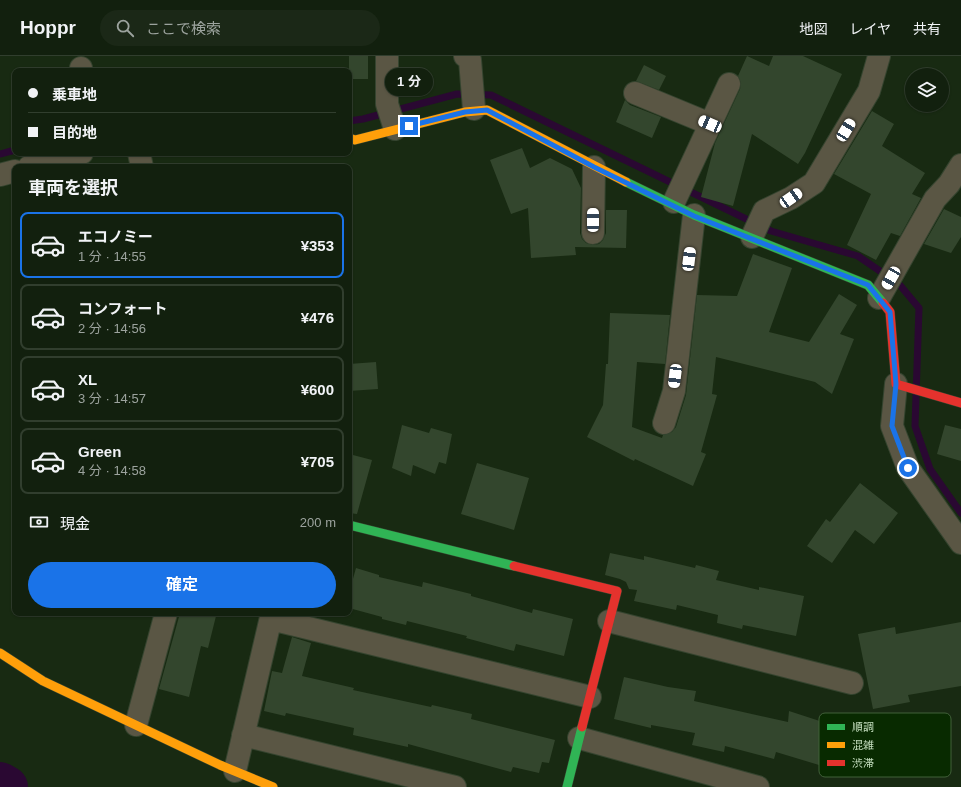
<!DOCTYPE html>
<html lang="ja">
<head>
<meta charset="utf-8">
<style>
  :root { --surface:#12200e; --page:#1b2817; --text:#f1f3f6; --muted:#9ca39e; --line:#313e2e; --accent:#1a73e8 }
  body { margin:0; font-family:Helvetica,"Noto Sans JP",sans-serif; background:var(--page); color:var(--text); height:100vh; display:flex; flex-direction:column; font-size:15px; white-space:nowrap }
  * { box-sizing:border-box; margin:0 }
  p { font-size:13px; color:var(--muted) }
  .icon { flex:none; width:22px; height:22px; fill:none; stroke:currentColor; stroke-width:2; stroke-linecap:round; stroke-linejoin:round }
  .map { position:relative; flex:1; overflow:hidden }
  .details { position:absolute; left:12px; top:108px; width:340px; height:452px; display:flex; flex-direction:column; background:var(--surface); border-radius:8px; box-shadow:0 1px 3px #0004,0 0 0 1px var(--line) }
  .details>* { flex:none }
  .hud { position:absolute; left:12px; top:12px; width:340px; height:88px; border-radius:8px; box-shadow:0 1px 3px #0004,0 0 0 1px var(--line); display:grid; align-content:center; height:88px; padding:0 16px; background:var(--surface) }
  .tools { position:absolute; left:905px; top:12px; display:grid; gap:8px }
  .tools a { display:grid; place-items:center; width:44px; height:44px; border-radius:50%; background:var(--surface); box-shadow:0 1px 3px #0004,0 0 0 1px var(--line); font-size:20px }
  .end { position:absolute; width:18px; height:18px; margin:-9px; border:5px solid #1a73e8; background:#fff; box-shadow:0 0 0 2px #fff }
  .from { border-radius:50% }
  .bubble { position:absolute; height:28px; border-radius:14px; background:var(--surface); box-shadow:0 1px 3px #0004,0 0 0 1px var(--line); font-size:13px; font-weight:700; line-height:28px; text-align:center }
  .car { position:absolute; width:12px; height:24px; margin:-12px -6px; border-radius:5px; box-shadow:0 0 3px 1px #0007; background:linear-gradient(#fff 24%,#345 0 40%,#fff 0 76%,#345 0 86%,#fff 0) }
  .hud b { display:flex; align-items:center; gap:14px; height:38px; font-size:15px }
  .hud b+b { border-top:1px solid var(--line) }
  .hud i { width:10px; height:10px; background:var(--text) }
  ul { padding:0; list-style:none }
  li { display:flex; align-items:center; gap:12px; height:66px; margin:0 8px 6px; padding:0 8px; border:2px solid var(--line); border-radius:8px }
  li div { flex:1 }
  li b { display:block; font-size:15px }
  li em { font-style:normal; font-weight:700 }
  li.on { border-color:var(--accent) }
  li>.icon { width:36px; height:36px; stroke-width:1.5 }
  h2 { padding:0 16px; font-size:18px; line-height:48px }
  .pay { display:flex; align-items:center; gap:10px; height:44px; padding:0 16px; font-size:15px }
  .pay p { margin-inline-start:auto }
  .primary-button { display:flex; gap:8px; margin-top:auto; padding:8px 16px }
  .primary-button a { flex:1; height:46px; border-radius:24px; background:var(--accent); color:#fff; font-size:16px; font-weight:700; line-height:46px; text-align:center }
  header { display:flex; align-items:center; gap:24px; box-sizing:border-box; height:56px; padding:0 20px; background:var(--surface); border-bottom:1px solid var(--line) }
  header strong { font-size:19px }
  nav { display:flex; gap:22px; margin-inline-start:auto; font-size:14px }
  .search { width:280px; height:36px; background:var(--page); display:flex; align-items:center; gap:10px; box-sizing:border-box; padding:0 14px; border-radius:22px; color:var(--muted); font-size:15px }
  .map>svg:first-child { display:block }
</style>
</head>
<body>
<header>
<strong>Hoppr</strong>
<div class="search"><svg class="icon" aria-label="search" viewBox="0 0 24 24"><circle cx="10" cy="10" r="6"/><path d="M15 15l6 6"/></svg>ここで検索</div>
<nav><a>地図</a><a>レイヤ</a><a>共有</a></nav>
</header>
<div class="map">
<svg width="961" height="731" viewBox="0 0 961 731">
  <rect width="100%" height="100%" fill="#182a12"/>
  <g fill="none" stroke-linecap="round" stroke-linejoin="round">
    <path stroke="#2a0832" stroke-width="7" d="M349 65 363 63 457 38 491 39 771 175 858 200 899 228 919 252 915 370 930 413 961 457
      M0 98 15 94"/>
    <path stroke="#2a0832" stroke-width="42" d="M0 727 7 731"/>
  </g>
  <path fill="#33462d" d="M349 0H368V23H349Z
    M747 0 769 10 773 0H803L842 18 805 97 798 108 752 78 733 150 701 141 715 87 740 33 741 27 738 20Z
    M644 9 666 20 659 34 636 25Z
    M625 44 630 49 661 61 652 82 616 66Z
    M872 55 894 68 882 90 925 117 912 138 921 142 900 180 891 177 876 204 847 189 871 138 834 118Z
    M522 92 530 112 550 102 572 113 581 132 580 177 582 183 586 187 593 189 599 188 603 184 606 177V154H627L626 192 575 191 576 199 531 202 528 152 511 158 490 104Z
    M944 153 961 161V181L951 197 924 188Z
    M753 198 792 212 769 276 809 286 839 238 857 249 840 278 854 283 832 338 815 326 716 301 712 338 717 339 701 396 706 398 693 430 635 403 634 405 587 381 603 349 606 308H608L610 257 670 259 665 308 637 306 632 371 662 382 663 379 672 376 676 371 686 339 697 239 737 240Z
    M376 306 378 333 349 335V308Z
    M402 369 429 377 431 372 452 378 446 408 439 406 435 418 413 409 411 420 392 412Z
    M945 369 961 373V405L937 398Z
    M353 399 372 404 357 458 349 457V413Z
    M477 407 529 422 514 474 461 458Z
    M860 427 898 457 874 488 855 474 832 507 807 490 826 463 830 466Z
    M610 497 644 504V500L695 512 696 509 719 515 716 524 759 534V531L804 540 796 580 743 569 742 573 717 567 718 559 677 549 676 554 634 545 637 534 629 533 626 526 620 523 605 519Z
    M356 512 379 519V521L422 531 423 526 471 538V540L532 557 533 553 573 563 564 600 516 588 514 595 466 582 467 580 407 565 406 569 382 563V561L349 552V537Z
    M180 557H205L216 560 208 592 201 590 189 641 159 633Z
    M961 566V630L908 639 910 646 873 653 858 578 895 571 896 578Z
    M292 581 311 587 302 620 354 632 353 634 431 651 432 649 472 658 471 663 555 684 549 707 542 706 539 717 513 711 511 716 408 688V691L353 679 354 672 286 657 285 660 264 655 272 615 282 617Z
    M624 621 668 631 696 635 694 645 788 666 789 655 832 669 819 709 776 696 774 703 725 690 724 696 692 689 695 677 651 669V672L614 663Z"/>
  <g fill="none" stroke-linecap="round" stroke-linejoin="round">
    <defs>
      <path id="street" d="M387 0V48L395 73
        M465 0 470 4 474 53
        M81 12V15
        M635 37 710 68
        M139 97 142 111
        M29 111 82 97
        M0 119 15 115
        M674 146 729 28
        M593 177 594 111
        M752 181 764 155 791 142 814 127 869 35 879 0
        M879 242 935 143 949 128 961 109
        M896 328 892 370 908 412 961 487
        M664 367 674 335 694 159
        M271 563 590 641
        M609 565 852 627
        M136 669 166 557
        M243 679 455 731
        M579 682 758 731
        M235 715 272 557"/>
      <path id="fast" d="M626 126 694 159 868 229 883 247
        M349 469 514 510
        M567 731 582 671"/>
      <path id="slow" d="M349 82 355 84 465 56 487 54 626 126
        M0 597 43 625 220 709 273 731"/>
      <path id="jam" d="M883 247 890 256 896 328 961 347
        M514 510 617 535 582 671"/>
    </defs>
    <use href="#street" stroke="#35442f" stroke-width="24"/>
    <use href="#fast" stroke="#35442f" stroke-width="10"/>
    <use href="#slow" stroke="#35442f" stroke-width="10"/>
    <use href="#jam" stroke="#35442f" stroke-width="10"/>
    <use href="#street" stroke="#5a5644" stroke-width="22"/>
    <use href="#fast" stroke="#30b455" stroke-width="9"/>
    <use href="#slow" stroke="#ff9f0a" stroke-width="9"/>
    <use href="#jam" stroke="#e5322d" stroke-width="9"/>
  </g>
  <g fill="none" stroke-linecap="round" stroke-linejoin="round">
    <path stroke="#1a73e8" stroke-width="5" d="M409 70 465 56 487 54 594 111 694 160 868 229 890 256 896 328 892 370 908 412"/>
  </g>
  <rect x="819" y="657" width="132" height="64" rx="6" fill="#082a00" stroke="#416039" stroke-width="1"/>
  <rect x="827" y="668" width="18" height="6" fill="#30b455"/>
  <rect x="827" y="686" width="18" height="6" fill="#ff9f0a"/>
  <rect x="827" y="704" width="18" height="6" fill="#e5322d"/>
  <g font-size="11" fill="#c5debe">
    <text x="852" y="675">順調</text>
    <text x="852" y="693">混雑</text>
    <text x="852" y="711">渋滞</text>
  </g>
</svg>
<div class="tools">
<a><svg class="icon" aria-label="layers" viewBox="0 0 24 24"><path d="M12 4l9 5-9 5-9-5zM3 14l9 5 9-5"/></svg></a>
</div>
<i class="end from" style="left:908px;top:412px"></i>
<i class="end" style="left:409px;top:70px"></i>
<div class="bubble" style="left:385px;top:12px;width:48px">1 分</div>
<i class="car" style="left:710px;top:68px;rotate:293deg"></i>
<i class="car" style="left:846px;top:74px;rotate:31deg"></i>
<i class="car" style="left:791px;top:142px;rotate:56deg"></i>
<i class="car" style="left:593px;top:164px;rotate:0deg"></i>
<i class="car" style="left:689px;top:203px;rotate:7deg"></i>
<i class="car" style="left:891px;top:222px;rotate:210deg"></i>
<i class="car" style="left:675px;top:320px;rotate:187deg"></i>
<div class="hud">
<b><i class="from"></i>乗車地</b>
<b><i></i>目的地</b>
</div>
<section class="details">
<h2>車両を選択</h2>
<ul>
<li class="on"><svg class="icon" aria-label="car" viewBox="0 0 24 24"><path d="M5 17H2v-5l4-1 3-4h7l3 4 3 1v5h-3M9 17h6M6 11h13"/><circle cx="7" cy="17" r="2"/><circle cx="17" cy="17" r="2"/></svg><div><b>エコノミー</b><p>1 分 · 14:55</p></div><em>¥353</em></li>
<li><svg class="icon" aria-label="car" viewBox="0 0 24 24"><path d="M5 17H2v-5l4-1 3-4h7l3 4 3 1v5h-3M9 17h6M6 11h13"/><circle cx="7" cy="17" r="2"/><circle cx="17" cy="17" r="2"/></svg><div><b>コンフォート</b><p>2 分 · 14:56</p></div><em>¥476</em></li>
<li><svg class="icon" aria-label="car" viewBox="0 0 24 24"><path d="M5 17H2v-5l4-1 3-4h7l3 4 3 1v5h-3M9 17h6M6 11h13"/><circle cx="7" cy="17" r="2"/><circle cx="17" cy="17" r="2"/></svg><div><b>XL</b><p>3 分 · 14:57</p></div><em>¥600</em></li>
<li><svg class="icon" aria-label="car" viewBox="0 0 24 24"><path d="M5 17H2v-5l4-1 3-4h7l3 4 3 1v5h-3M9 17h6M6 11h13"/><circle cx="7" cy="17" r="2"/><circle cx="17" cy="17" r="2"/></svg><div><b>Green</b><p>4 分 · 14:58</p></div><em>¥705</em></li>
</ul>
<div class="pay"><svg class="icon" aria-label="cash" viewBox="0 0 24 24"><path d="M3 7h18v10H3z"/><circle cx="12" cy="12" r="2"/></svg>現金<p>200 m</p></div>
<div class="primary-button"><a>確定</a></div>
</section>
</div>
</body>
</html>
